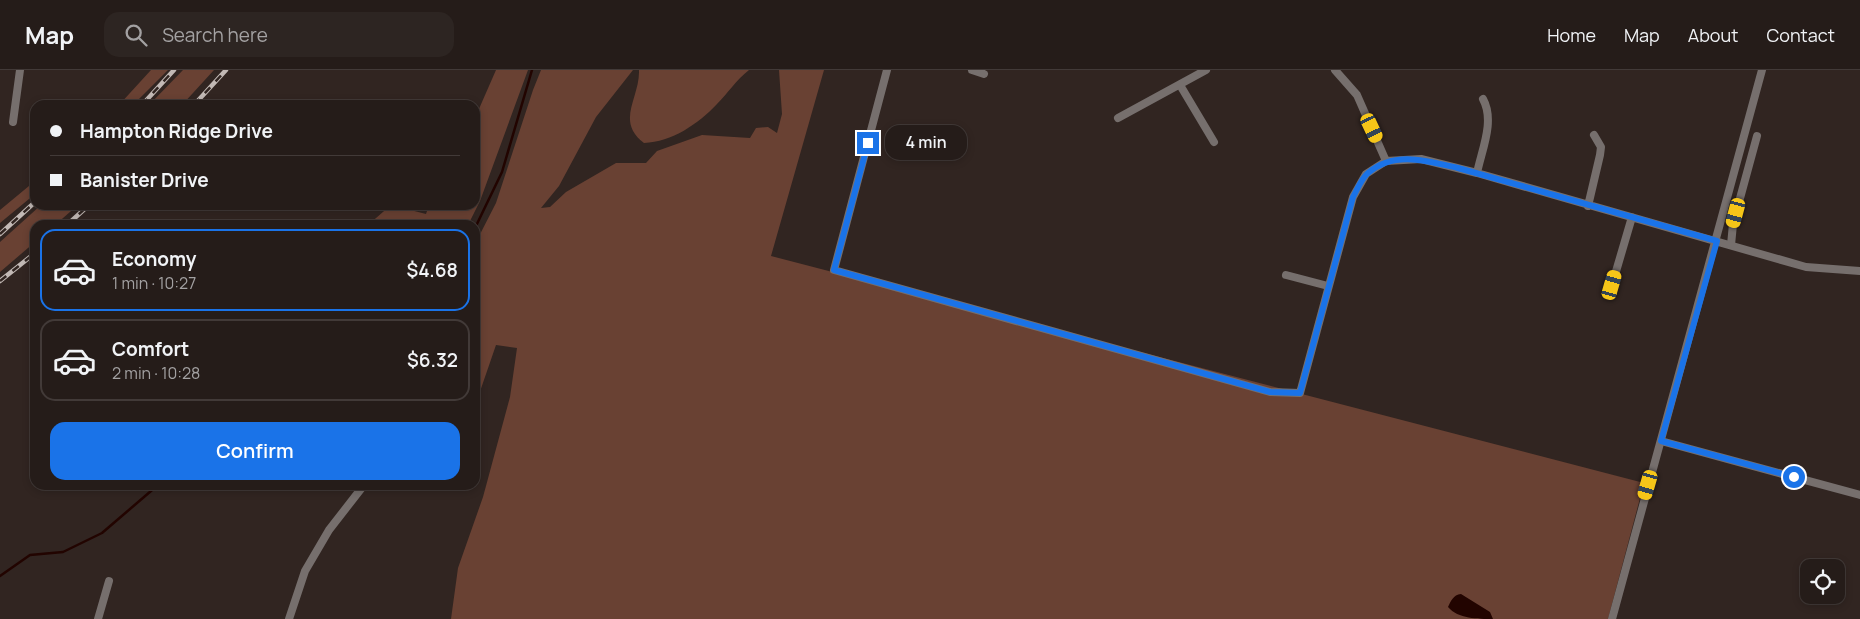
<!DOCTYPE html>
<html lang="en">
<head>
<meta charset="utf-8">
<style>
  :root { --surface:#251c19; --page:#2d2522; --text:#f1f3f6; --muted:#a3a1a2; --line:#423a38; --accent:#1a73e8 }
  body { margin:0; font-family:Manrope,sans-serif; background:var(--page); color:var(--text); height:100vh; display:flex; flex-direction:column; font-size:19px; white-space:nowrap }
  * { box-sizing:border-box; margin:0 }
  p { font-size:16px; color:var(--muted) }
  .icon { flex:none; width:28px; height:28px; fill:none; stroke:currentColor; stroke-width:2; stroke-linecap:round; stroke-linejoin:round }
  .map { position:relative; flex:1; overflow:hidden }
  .sheet { position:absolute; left:30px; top:150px; width:450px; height:270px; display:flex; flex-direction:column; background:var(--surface); border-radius:15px; box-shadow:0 2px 8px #0003,0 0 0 1px var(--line) }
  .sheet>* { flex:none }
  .banner { position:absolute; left:30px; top:30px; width:450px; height:110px; border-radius:15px; box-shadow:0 2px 8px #0003,0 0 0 1px var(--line); display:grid; align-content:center; height:110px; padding:0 20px; background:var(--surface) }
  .buttons { position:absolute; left:1800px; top:489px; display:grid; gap:10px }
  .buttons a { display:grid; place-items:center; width:45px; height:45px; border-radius:10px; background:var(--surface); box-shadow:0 2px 8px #0003,0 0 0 1px var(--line); font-size:25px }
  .end { position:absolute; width:22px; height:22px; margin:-11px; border:6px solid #1a73e8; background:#fff; box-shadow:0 0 0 2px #fff }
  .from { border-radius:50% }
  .bubble { position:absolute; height:35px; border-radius:15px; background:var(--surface); box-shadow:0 2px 8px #0003,0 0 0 1px var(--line); font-size:16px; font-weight:600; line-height:35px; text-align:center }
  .car { position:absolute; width:15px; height:30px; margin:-15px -8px; border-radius:6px; box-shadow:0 0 4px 1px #0007; background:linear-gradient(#f5c518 24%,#345 0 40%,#f5c518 0 76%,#345 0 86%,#f5c518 0) }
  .banner b { display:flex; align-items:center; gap:18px; height:48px; font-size:19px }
  .banner b+b { border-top:1px solid var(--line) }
  .banner i { width:12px; height:12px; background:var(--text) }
  ul { padding:9px 0 0; list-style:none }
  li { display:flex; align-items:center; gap:15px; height:82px; margin:0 10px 8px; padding:0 10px; border:2px solid var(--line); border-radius:15px }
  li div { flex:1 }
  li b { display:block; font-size:19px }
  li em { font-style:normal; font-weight:600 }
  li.selected { border-color:var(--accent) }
  li>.icon { width:45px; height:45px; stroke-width:1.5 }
  .button { display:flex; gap:10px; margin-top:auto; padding:10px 20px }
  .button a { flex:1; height:58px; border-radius:15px; background:var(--accent); color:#fff; font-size:20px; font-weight:600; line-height:58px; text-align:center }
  header { display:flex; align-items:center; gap:30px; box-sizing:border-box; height:70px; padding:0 25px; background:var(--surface); border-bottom:1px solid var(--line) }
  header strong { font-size:24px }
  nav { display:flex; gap:28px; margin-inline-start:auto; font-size:18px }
  .search { width:350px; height:45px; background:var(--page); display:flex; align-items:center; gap:12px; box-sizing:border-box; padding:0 18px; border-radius:15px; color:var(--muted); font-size:19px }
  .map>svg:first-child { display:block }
</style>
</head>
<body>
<header>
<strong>Map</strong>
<div class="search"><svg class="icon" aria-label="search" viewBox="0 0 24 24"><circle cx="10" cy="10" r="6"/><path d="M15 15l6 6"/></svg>Search here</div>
<nav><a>Home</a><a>Map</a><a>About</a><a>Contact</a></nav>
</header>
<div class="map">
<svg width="1860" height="549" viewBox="0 0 1860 549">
  <rect width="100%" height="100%" fill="#312521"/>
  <path fill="#694133" d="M151 0H168L133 35H119Z
    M183 0H214L182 35H149Z
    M496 0H528L480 131 468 155H368L391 135 426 144 429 135H475V48Z
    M541 0H633L596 47 559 116 541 138 550 137 566 122 616 93H646L657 81 702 65 750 68 756 58 768 57 777 63 782 44 779 0H824L771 186 1644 413 1608 549H451L458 498 483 427 510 327 517 278 496 275 475 336V174L496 133 533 20Z
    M639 0H749C736 10 728 23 717 34 698 54 672 72 644 73 615 51 640 28 639 0Z
    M35 111V124L0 153V140Z
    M41 135H78L55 155H35V172L0 202V172Z"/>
  <path fill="#220400" d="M1461 524 1490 542 1493 549C1478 549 1458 549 1448 537 1451 531 1453 525 1461 524Z"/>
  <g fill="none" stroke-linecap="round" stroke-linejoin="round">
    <path stroke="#220400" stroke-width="2.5" d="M475 158 502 102 532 0
      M0 506 30 485 63 482 102 463 158 415"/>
    <path stroke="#766f6d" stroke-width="8" d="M887 0 834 200 1270 322 1300 323 1353 127 1366 104 1386 91 1421 89 1477 103 1806 197 1860 201
      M972 0 984 4
      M1335 0 1357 25 1386 91
      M1180 15 1214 72
      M1118 48 1206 0
      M13 52 20 0
      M1477 103C1482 79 1495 51 1483 29
      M1588 136 1600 85 1601 77 1594 65
      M1731 175 1733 154 1757 66
      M1286 205 1328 216
      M1612 215 1632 147
      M1661 371 1860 425
      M98 549 109 511
      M289 549 305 501 329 460 364 415
      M1612 549 1762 0"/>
    <defs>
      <path id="rail" d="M142 35 174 0
        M194 35 226 0
        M67 155 89 135
        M0 164 35 132
        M0 211 35 183"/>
    </defs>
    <use href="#rail" stroke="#c2b9b5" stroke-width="4.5"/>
    <use href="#rail" stroke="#312521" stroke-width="2.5" stroke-dasharray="8" stroke-linecap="butt"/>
  </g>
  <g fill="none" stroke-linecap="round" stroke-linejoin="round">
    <path stroke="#1a73e8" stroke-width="6" d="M868 73 834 200 1270 322 1300 323 1353 127C1357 120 1361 109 1368 103 1394 80 1428 91 1458 98L1717 171 1661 371 1794 407"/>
  </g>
</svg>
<div class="buttons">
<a><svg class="icon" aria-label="locate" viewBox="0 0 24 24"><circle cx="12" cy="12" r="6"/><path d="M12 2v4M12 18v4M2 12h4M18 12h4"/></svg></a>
</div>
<i class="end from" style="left:1794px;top:407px"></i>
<i class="end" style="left:868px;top:73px"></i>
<div class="bubble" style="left:885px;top:55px;width:82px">4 min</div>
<i class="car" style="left:1372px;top:58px;rotate:155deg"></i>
<i class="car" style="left:1736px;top:143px;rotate:195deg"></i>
<i class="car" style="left:1612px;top:215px;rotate:16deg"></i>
<i class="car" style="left:1648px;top:415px;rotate:196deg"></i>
<div class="banner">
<b><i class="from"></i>Hampton Ridge Drive</b>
<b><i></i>Banister Drive</b>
</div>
<section class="sheet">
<ul>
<li class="selected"><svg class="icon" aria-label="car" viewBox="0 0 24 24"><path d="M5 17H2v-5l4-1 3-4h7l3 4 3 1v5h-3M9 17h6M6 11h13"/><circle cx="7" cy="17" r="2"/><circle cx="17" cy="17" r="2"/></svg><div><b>Economy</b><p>1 min · 10:27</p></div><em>$4.68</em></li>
<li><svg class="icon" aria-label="car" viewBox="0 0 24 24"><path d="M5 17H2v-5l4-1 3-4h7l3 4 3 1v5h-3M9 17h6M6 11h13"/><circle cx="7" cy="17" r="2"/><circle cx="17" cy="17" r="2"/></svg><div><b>Comfort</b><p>2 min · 10:28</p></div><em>$6.32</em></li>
</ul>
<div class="button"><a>Confirm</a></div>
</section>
</div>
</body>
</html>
